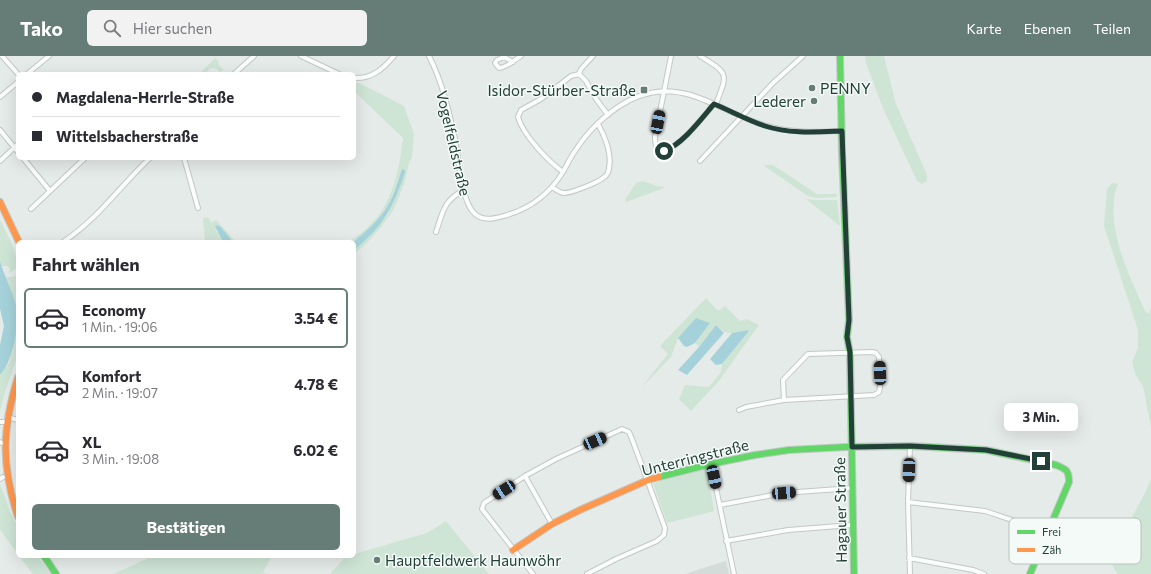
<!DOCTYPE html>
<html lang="de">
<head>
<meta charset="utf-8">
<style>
  :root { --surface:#fff; --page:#f2f2f3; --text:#2b2b33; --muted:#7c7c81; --line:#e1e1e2; --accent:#667c76 }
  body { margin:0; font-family:Commissioner,sans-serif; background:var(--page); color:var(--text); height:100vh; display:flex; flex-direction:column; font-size:15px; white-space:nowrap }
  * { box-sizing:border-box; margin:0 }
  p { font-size:13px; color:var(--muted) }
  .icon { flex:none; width:22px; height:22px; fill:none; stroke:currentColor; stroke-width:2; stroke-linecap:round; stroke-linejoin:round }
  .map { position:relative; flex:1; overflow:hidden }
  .details { position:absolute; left:16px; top:184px; width:340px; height:318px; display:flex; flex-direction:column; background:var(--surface); border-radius:6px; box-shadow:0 4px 16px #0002 }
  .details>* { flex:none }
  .hud { position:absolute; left:16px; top:16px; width:340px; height:88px; border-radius:6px; box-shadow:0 4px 16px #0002; display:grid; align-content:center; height:88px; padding:0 16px; background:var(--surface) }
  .end { position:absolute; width:18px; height:18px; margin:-9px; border:5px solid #224038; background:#fff; box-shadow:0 0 0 2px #fff }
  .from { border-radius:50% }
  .bubble { position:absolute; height:28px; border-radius:6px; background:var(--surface); box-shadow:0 4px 16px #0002; font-size:13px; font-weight:700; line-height:28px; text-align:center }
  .car { position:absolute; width:12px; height:24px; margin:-12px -6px; border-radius:5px; box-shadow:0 0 3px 1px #0007; background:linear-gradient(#222 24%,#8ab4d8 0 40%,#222 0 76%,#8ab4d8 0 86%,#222 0) }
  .hud b { display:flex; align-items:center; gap:14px; height:38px; font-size:15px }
  .hud b+b { border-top:1px solid var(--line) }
  .hud i { width:10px; height:10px; background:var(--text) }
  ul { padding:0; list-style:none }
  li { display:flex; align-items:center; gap:12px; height:60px; margin:0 8px 6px; padding:0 8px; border:2px solid transparent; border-radius:6px }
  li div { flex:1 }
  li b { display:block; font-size:15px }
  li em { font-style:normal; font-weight:700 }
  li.active { border-color:var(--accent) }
  li>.icon { width:36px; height:36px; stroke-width:1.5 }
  h2 { padding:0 16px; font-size:18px; line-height:48px }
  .cta { display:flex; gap:8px; margin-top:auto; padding:8px 16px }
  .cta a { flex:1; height:46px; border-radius:6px; background:var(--accent); color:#fff; font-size:16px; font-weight:700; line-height:46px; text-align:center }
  header { display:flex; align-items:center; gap:24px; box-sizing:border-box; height:56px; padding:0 20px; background:var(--accent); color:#fff }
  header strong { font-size:19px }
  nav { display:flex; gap:22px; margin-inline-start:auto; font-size:14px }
  .search { width:280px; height:36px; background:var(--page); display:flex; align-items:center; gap:10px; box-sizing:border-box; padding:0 14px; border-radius:6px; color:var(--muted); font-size:15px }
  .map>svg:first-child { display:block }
</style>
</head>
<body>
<header>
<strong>Tako</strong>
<div class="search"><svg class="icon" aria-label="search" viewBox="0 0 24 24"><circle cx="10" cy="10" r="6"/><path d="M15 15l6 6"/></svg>Hier suchen</div>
<nav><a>Karte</a><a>Ebenen</a><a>Teilen</a></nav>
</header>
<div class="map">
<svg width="1151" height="518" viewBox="0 0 1151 518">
  <rect width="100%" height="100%" fill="#e5ebe8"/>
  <path fill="#d3dcd8" d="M726 505 729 518H685L694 515Z"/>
  <path fill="#cee4d5" d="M865 0H884L896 48 927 119V125L922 128 917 125 883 52 866 7Z
    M215 2 219 6 218 8 224 14 220 16 217 13 211 12 204 18H199Z
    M354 26 361 28 404 50 414 78 412 101 409 107 404 128 394 153 381 171 366 188 354 198V194L367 182 388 158 402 114C398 125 395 138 388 149 382 159 361 186 348 186 389 162 398 125 403 82L355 36 354 38Z
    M763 109H773L817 138H837V141L816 142 808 140Z
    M643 125 657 130 664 131V132L626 146 625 144 636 127Z
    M1112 127 1118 128C1116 133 1114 138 1114 143 1110 182 1130 221 1145 255L1149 258 1151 251V371L1143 330 1136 320 1132 306 1138 292V274L1104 170 1107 133Z
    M806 143 816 144H837L840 170Z
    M208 161 212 168V166L216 164 236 186H233L221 171 216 174 223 186H205L203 162Z
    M0 164C7 178 18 196 18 212L9 217 10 213 8 210H3L2 213 0 205Z
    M18 219V298L5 336 0 355V319L9 307 13 294 16 265V249L5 221H12Z
    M706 242 718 255 725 250 740 265 747 263 759 269 718 326 691 355 679 343 685 329 709 331 721 316 722 308 749 275 747 274C732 277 729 281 716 269L699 291 695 287 710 267 678 282 671 301 641 332 668 298 660 290Z
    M707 413 714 455 667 467 653 427Z
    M1151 423V518H1118L1109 504 1146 435Z
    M0 428 10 456 18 471V498L0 474Z
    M446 465 489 518H330L346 500H354V498L427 477Z
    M19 500H38L51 518H33Z
    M153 500H272L263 516 266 518H113Z"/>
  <path fill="#a5d2da" d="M402 113 405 114V116C394 150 383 171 354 194L353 186C366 176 380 163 388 149 395 138 398 125 402 113Z
    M217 169 221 171 233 186H223L215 170Z
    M0 205C4 220 12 234 16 249 20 268 13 306 0 319V289L4 270 0 253Z
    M696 262 710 267 695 287 687 291 684 290 678 282Z
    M716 269 724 277 687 319 678 314 699 291Z
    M748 274 749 275 722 308 716 309 710 303 732 277Z"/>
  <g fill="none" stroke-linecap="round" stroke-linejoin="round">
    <defs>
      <path id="street" d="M2 0 18 18
        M301 0 339 18
        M429 0C442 25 449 55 455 83 459 102 461 146 475 158 484 166 497 162 507 159 531 152 550 137 563 116 567 109 570 102 575 95 591 70 620 43 650 37 691 27 729 60 767 70 791 77 817 76 842 75
        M671 0 655 81C655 88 656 95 664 95 682 89 702 62 714 48
        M700 0C729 18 728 17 716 48
        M513 6 504 1 497 4 495 7 499 12C508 11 514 4 521 0
        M27 18 49 0
        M234 18 254 0
        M579 18 581 13 593 0
        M354 22C372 23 383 13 394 0
        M0 41 18 26
        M0 74 18 96
        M23 102 50 135
        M184 102 198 152
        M0 105 18 88
        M700 105 773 27 803 0
        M563 116C548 105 523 79 518 61L521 54 541 43 571 20 579 18 586 25 596 43 608 59
        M552 131C555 133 558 136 563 137 569 138 597 127 603 122 606 120 609 116 609 112 612 98 605 80 598 68
        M31 153 85 102
        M436 176C443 156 443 145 464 134
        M63 186C99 162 119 131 150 102
        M739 354 746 351 784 344 874 339 879 336 880 331 879 301 876 297 872 296 808 298 783 324 784 344
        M7 361 18 364
        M0 366H4
        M0 386 2 387
        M711 408 734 518
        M525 420 552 468
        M0 423 3 421
        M908 446 985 455 1048 476
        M720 449 784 437 853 432
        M726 485 788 474 852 469
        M909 502 973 514 984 518
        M533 518 482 453 484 447 525 420 556 403 622 373 629 376 632 383 665 472 664 479 657 485 616 503 587 518
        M910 518 908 446 910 390"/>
      <path id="fast" d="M840 0 842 96 849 264 847 281 850 297 854 518
        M659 421 711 408 755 399 789 394 846 391 910 390 986 394 1056 409C1066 413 1069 414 1069 426L1030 518
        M44 500 56 518"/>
      <path id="slow" d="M0 146 19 186
        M18 321C2 373 1 409 18 461
        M513 494 552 468 580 454 648 424 659 421"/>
    </defs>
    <use href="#street" stroke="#c2c8c5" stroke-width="6"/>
    <use href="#fast" stroke="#c1c9c6" stroke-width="8"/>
    <use href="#slow" stroke="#c1c9c6" stroke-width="8"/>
    <use href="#street" stroke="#fbfcfc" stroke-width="4"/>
    <use href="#fast" stroke="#63d668" stroke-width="6"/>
    <use href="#slow" stroke="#ff974d" stroke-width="6"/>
  </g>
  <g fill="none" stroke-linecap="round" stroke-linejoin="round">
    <path stroke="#224038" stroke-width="5" d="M664 95C682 89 702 62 714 48 731 55 747 64 765 70 790 78 816 76 842 75L849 264 847 281 850 296 852 391 910 390 986 394 1041 405"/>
  </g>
  <g fill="#667c76" stroke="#f4faf7" stroke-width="1.5">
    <circle cx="812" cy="32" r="4"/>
    <rect x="640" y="30" width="8" height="8" rx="2"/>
    <circle cx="814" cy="45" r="4"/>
    <circle cx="377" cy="504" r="4"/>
  </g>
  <g text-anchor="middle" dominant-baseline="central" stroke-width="3" stroke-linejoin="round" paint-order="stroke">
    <g font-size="15" fill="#224038" stroke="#f4faf7" text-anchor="start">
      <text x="820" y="32">PENNY</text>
      <text x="636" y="34" text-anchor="end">Isidor-Stürber-Straße</text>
      <text x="806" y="45" text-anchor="end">Lederer</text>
      <text x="385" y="504">Hauptfeldwerk Haunwöhr</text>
    </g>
    <g font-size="15" fill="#224038" stroke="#f4faf7">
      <text transform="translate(454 87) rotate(77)">Vogelfeldstraße</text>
      <text transform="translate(695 401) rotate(-14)">Unterringstraße</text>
      <text transform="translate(840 454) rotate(-91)">Hagauer Straße</text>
    </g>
  </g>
  <rect x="1009" y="462" width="132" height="46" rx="6" fill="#f4faf7" stroke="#b5c2be" stroke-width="1"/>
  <rect x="1017" y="474" width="18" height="4" fill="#63d668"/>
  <rect x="1017" y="492" width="18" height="4" fill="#ff974d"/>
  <g font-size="11" fill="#224038">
    <text x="1042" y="480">Frei</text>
    <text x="1042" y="498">Zäh</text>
  </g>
</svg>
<i class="end from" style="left:664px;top:95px"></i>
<i class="end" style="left:1041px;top:405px"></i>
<div class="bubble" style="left:1004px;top:347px;width:74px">3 Min.</div>
<i class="car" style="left:658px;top:66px;rotate:11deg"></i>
<i class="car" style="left:880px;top:317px;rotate:358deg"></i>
<i class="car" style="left:595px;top:385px;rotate:66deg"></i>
<i class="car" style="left:909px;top:414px;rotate:182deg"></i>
<i class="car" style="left:714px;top:421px;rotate:168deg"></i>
<i class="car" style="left:504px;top:434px;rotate:237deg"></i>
<i class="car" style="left:784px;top:437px;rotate:86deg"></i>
<div class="hud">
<b><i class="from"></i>Magdalena-Herrle-Straße</b>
<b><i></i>Wittelsbacherstraße</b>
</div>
<section class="details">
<h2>Fahrt wählen</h2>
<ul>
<li class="active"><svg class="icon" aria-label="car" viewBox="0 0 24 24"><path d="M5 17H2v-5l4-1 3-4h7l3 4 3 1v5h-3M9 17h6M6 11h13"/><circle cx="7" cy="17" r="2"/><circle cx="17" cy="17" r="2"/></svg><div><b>Economy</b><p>1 Min. · 19:06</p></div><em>3.54 €</em></li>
<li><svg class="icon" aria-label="car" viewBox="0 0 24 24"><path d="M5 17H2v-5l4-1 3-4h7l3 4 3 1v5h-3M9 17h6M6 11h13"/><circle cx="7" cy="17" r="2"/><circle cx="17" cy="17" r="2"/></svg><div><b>Komfort</b><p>2 Min. · 19:07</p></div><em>4.78 €</em></li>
<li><svg class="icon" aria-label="car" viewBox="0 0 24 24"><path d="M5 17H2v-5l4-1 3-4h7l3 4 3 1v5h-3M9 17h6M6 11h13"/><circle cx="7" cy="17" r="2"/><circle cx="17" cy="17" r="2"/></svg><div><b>XL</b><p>3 Min. · 19:08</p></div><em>6.02 €</em></li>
</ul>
<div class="cta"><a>Bestätigen</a></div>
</section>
</div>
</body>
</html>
